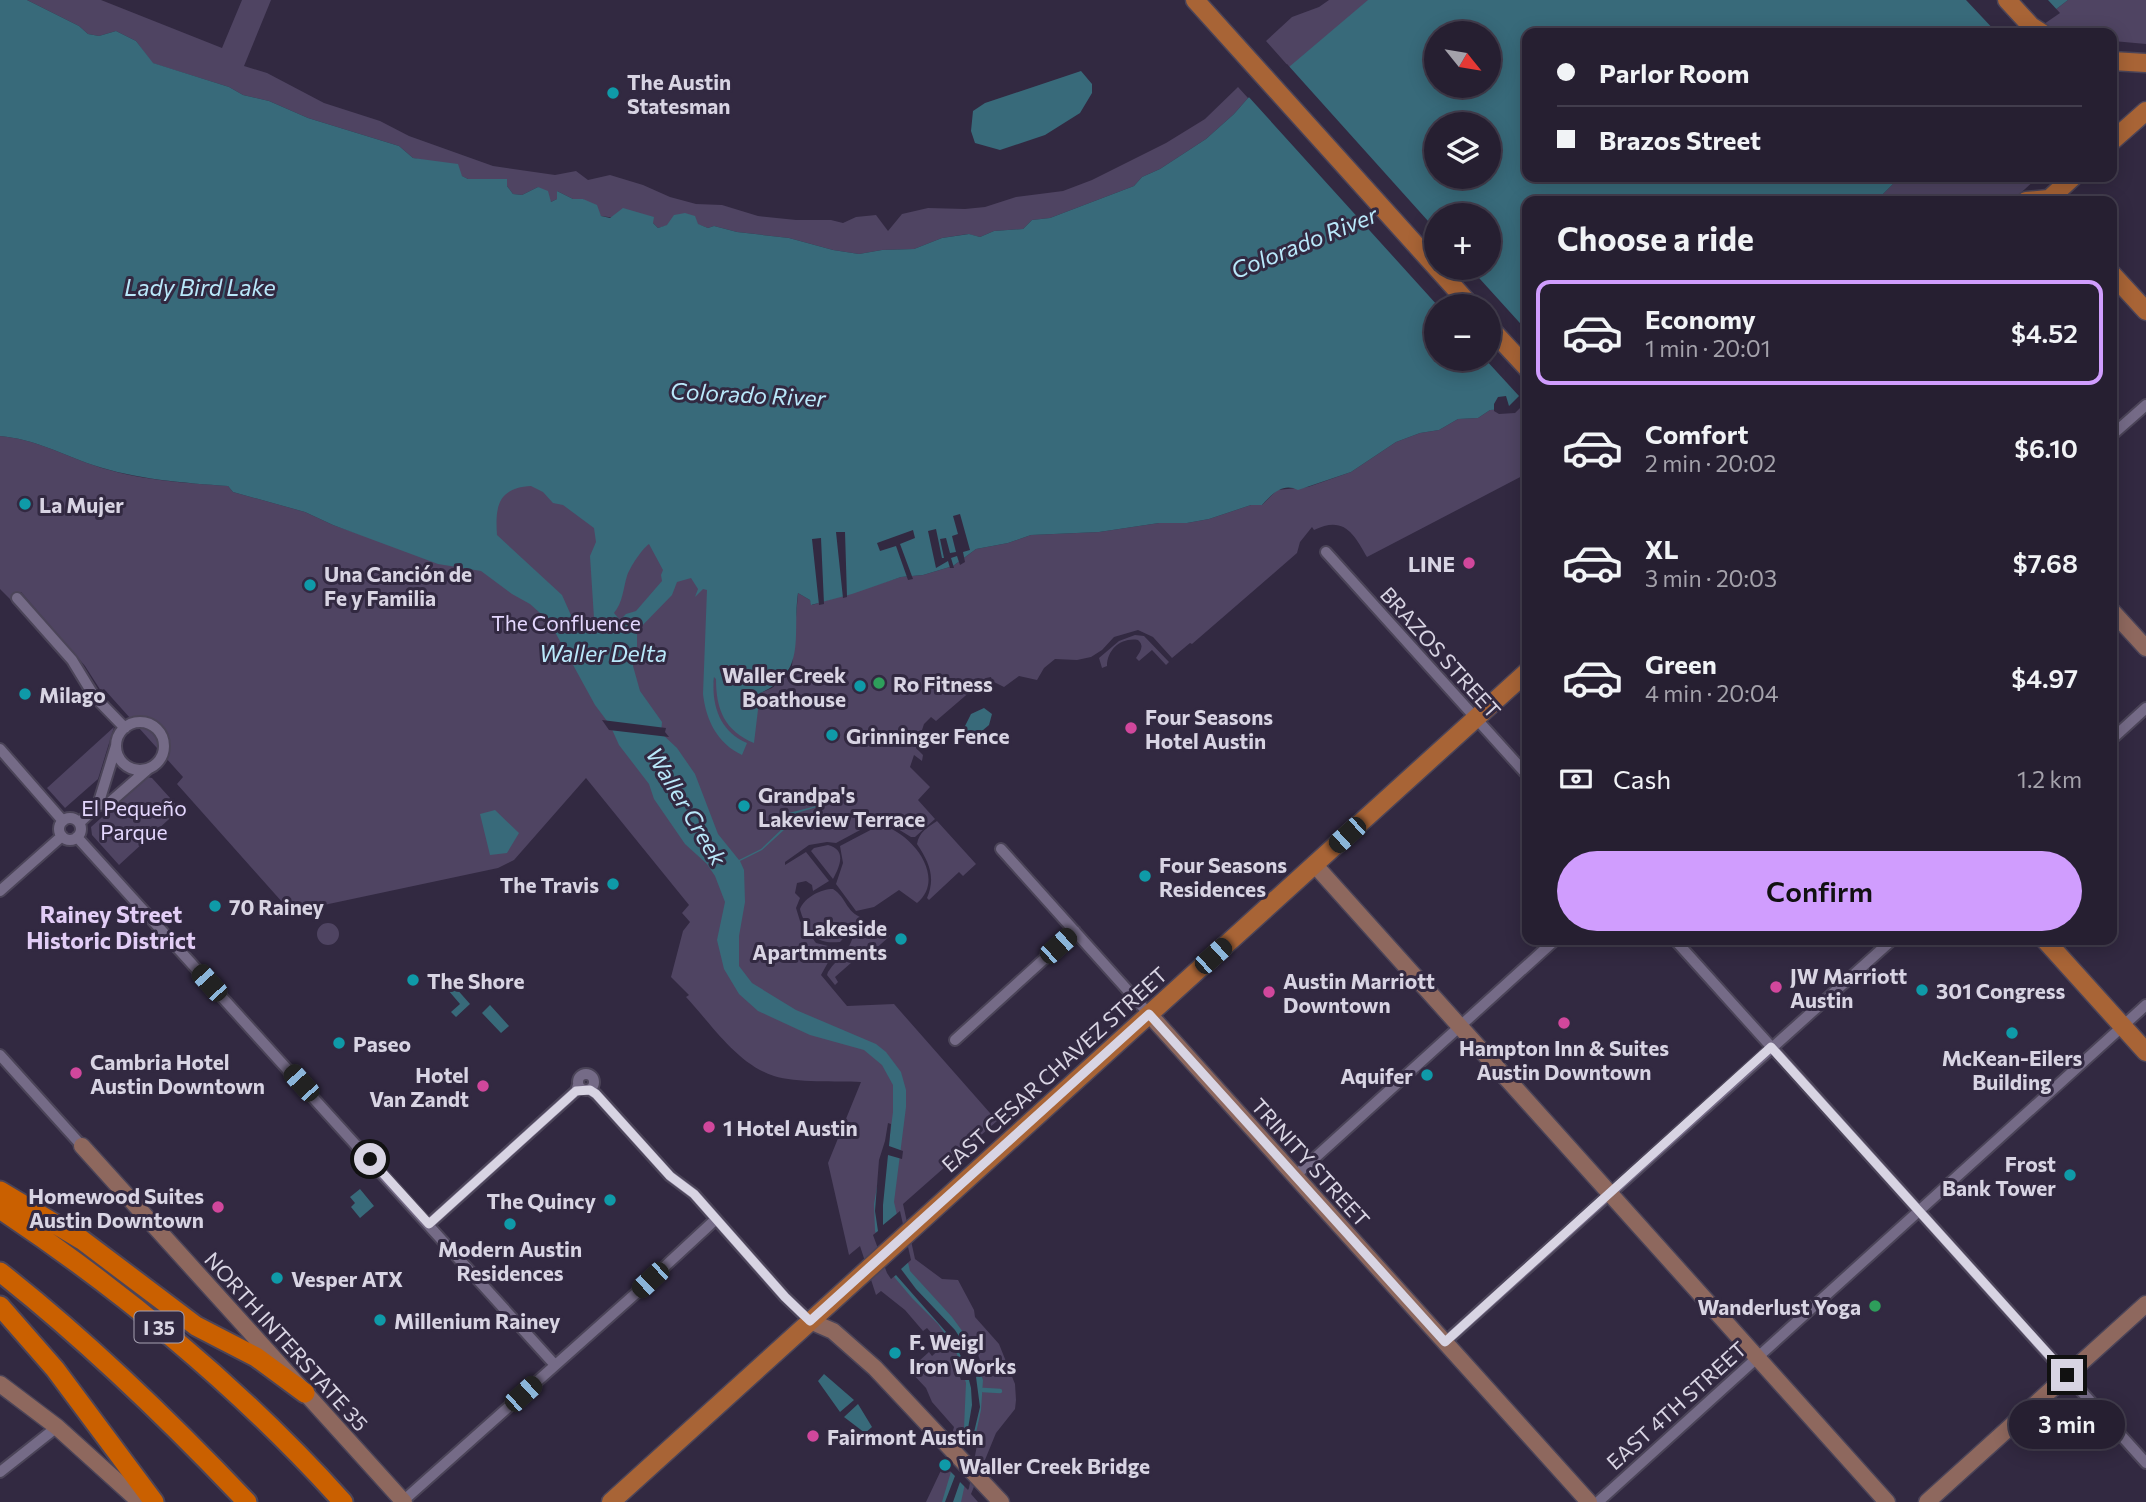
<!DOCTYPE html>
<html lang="en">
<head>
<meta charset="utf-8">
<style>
  :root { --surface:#261f31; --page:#2e2739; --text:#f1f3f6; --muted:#a4a2ab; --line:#423d4d; --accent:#d09dfe }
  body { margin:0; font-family:Commissioner,sans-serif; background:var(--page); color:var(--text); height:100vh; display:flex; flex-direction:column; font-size:26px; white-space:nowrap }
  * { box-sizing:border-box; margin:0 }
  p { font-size:23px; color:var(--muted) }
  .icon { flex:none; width:38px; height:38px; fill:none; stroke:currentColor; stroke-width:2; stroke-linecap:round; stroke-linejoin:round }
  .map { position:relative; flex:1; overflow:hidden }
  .drawer { position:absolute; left:1522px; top:196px; width:595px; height:749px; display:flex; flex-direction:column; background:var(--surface); border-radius:14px; box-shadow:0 4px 18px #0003,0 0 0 2px var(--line) }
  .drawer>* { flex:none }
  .hud { position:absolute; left:1522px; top:28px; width:595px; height:154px; border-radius:14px; box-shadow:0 4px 18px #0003,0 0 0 2px var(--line); display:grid; align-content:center; height:154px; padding:0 35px; background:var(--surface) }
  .needle { width:46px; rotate:120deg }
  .buttons { position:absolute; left:1424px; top:21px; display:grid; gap:14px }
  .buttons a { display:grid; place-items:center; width:77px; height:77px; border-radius:50%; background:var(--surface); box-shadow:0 4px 18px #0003,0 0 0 2px var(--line); font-size:35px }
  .end { position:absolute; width:32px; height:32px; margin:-16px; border:9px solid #d8d4e3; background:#111; box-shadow:0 0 0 4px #111 }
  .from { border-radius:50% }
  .bubble { position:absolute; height:49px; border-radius:24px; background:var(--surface); box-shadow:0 4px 18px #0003,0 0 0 2px var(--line); font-size:23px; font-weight:600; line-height:49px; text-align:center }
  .car { position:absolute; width:21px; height:42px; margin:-21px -10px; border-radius:9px; box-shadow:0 0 5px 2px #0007; background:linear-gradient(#222 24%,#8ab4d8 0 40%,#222 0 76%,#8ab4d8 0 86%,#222 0) }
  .hud b { display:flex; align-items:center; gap:24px; height:66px; font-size:26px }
  .hud b+b { border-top:2px solid var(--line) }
  .hud i { width:18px; height:18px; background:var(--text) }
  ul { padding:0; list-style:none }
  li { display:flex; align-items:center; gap:21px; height:105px; margin:0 14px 10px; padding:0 21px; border:4px solid transparent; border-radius:14px }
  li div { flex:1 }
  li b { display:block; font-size:26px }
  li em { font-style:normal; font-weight:600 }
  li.active { border-color:var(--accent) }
  li>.icon { width:63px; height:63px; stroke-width:1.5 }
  h2 { padding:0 35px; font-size:32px; line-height:84px }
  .pay { display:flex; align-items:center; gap:18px; height:77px; padding:0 35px; font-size:26px }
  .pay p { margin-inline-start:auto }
  .primary-button { display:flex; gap:14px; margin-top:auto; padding:14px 35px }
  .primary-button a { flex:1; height:80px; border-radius:42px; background:var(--accent); color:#111; font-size:28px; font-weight:600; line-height:80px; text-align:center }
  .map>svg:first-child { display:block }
</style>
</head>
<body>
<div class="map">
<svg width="2146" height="1502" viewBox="0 0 2146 1502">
  <rect width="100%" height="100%" fill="#322941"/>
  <path fill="#4f4462" d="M27 0H101L222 48 242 0H271L244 66 267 73 324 103 380 121 409 136 493 166 555 175 576 171 588 180 610 175 643 185 670 197 696 204 722 205 758 216 796 220H831L843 223 856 217 876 215 888 231 902 214 928 208 965 209 985 207 1016 197 1063 191 1092 180 1166 143 1205 119 1238 87 1248 98 1234 114 1206 139 1160 169 1142 177 1134 186 1050 218 1032 220 1023 229 994 231 980 237 968 234 942 238 914 249 882 250 859 254 833 250 789 238 737 232 714 226 708 228C693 221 673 223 658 228L653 223 601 216 583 199H573L557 191V199L551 202 538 187 522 195 513 194 507 186 490 179H468L432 162 413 158 399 146 308 118 269 101 243 95 229 87 152 63 136 41 116 31 99 36 88 34 79 26Z
    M1329 0H1375L1290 68 1266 41 1292 17 1319 7Z
    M2068 0H2146V44L2113 41 2112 33H2025Z
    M1900 177H2038L2012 201H1876Z
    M1528 405V473L1367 557C1354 534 1344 515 1314 530L1312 527 1300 542 1297 553 1192 644 1190 643 1172 658 1153 637 1138 630 1114 637 1102 650 1091 657 1077 660 1055 659 1044 668 1037 680 1019 676 1004 687 992 681 991 677 986 678 936 721 931 717 924 724 916 748 923 755 922 761 914 755 910 767 930 787 918 800 935 819 915 837H911L893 826 868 817 864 821 862 829 836 843 827 842 809 845 785 862V865L806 852 829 881 813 891 812 885 806 881 797 883 795 893 800 898 796 908 800 921 816 943 836 948 821 975 847 1006 894 1004 997 1121 903 1204 915 1259 942 1279 958 1280 974 1310 975 1317 999 1344 1015 1384 1016 1400 1015 1409 996 1433 971 1494 978 1502H926L944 1464 954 1427 932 1402 926 1388 909 1370 929 1352 932 1356 943 1346 927 1328 923 1331 905 1310 881 1291 876 1295 860 1246 849 1255 828 1163 861 1082C837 1081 796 1083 774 1076 737 1064 712 1025 686 997L689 995 671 977 683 931 690 922 682 913 689 905 586 778 514 860 498 868 291 912 177 784 183 777 104 689 101 691 85 666 21 592 11 600 0 589V436C34 439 61 454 93 465 136 480 184 483 228 486L233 492 305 512 333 525 417 554 466 466 698 502 711 583 713 684 714 676 758 694 772 688 783 679 792 666 798 593 810 600 812 605 901 577 923 575 953 566 976 549 1008 543 1031 535 1099 532 1159 523H1187L1209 519 1251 505H1262L1277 490 1308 487 1351 472 1396 442 1420 433 1439 430 1458 419 1478 418 1490 410Z
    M1135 635 1144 636 1169 662 1166 665 1152 650 1139 661 1136 658C1140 652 1145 646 1138 640 1122 637 1107 649 1107 666L1102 668 1099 658 1119 641Z
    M114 727 98 779 65 808 47 788Z
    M147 777 152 778 180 809 119 865 92 835 91 827Z
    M937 821 976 864 963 876 959 872 929 900 927 898C936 877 929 862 917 844 919 832 928 827 937 821Z
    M880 825C910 831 948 877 917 903L899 890 874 907 856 911 836 884 843 863 840 846Z
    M828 845C847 850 840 866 833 879L811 851 814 848Z
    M833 889C847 898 845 911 862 918L840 942C835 942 828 943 823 941 812 938 802 919 800 909 805 897 821 889 833 889Z
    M317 934a11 11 0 1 1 22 0a11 11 0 1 1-22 0Z
    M872 924 885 930 890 936 864 959 860 955 835 977 838 982 835 985 827 975 828 972C833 964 840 958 846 951 855 940 851 926 872 924Z"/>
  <path fill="#386a7a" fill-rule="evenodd" d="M0 0H27L79 26 88 34 99 36 116 31 136 41 153 63 229 87 243 95 269 101 308 118 399 146 413 158 458 164 462 176 468 179H507V186L513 194 522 195 538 187 548 191 551 202 557 199V191L573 199H583L597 205 601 216 610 218 623 208 654 217 653 223 658 228 667 225 674 215 685 213 695 216 698 224 708 228 714 226 737 232 789 238 833 250 859 254 882 250 914 249 942 238 969 234 980 237 994 231 1023 229 1032 220 1050 218 1134 186 1142 177 1160 169 1206 139 1234 114 1248 98 1289 67 1368 0H2068L2025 33H1528V177H1900L1876 201H1528V410L1520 408 1490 410 1478 418 1458 419 1439 430 1420 433 1396 442 1351 472 1298 490C1283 482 1272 494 1262 505H1251L1209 519 1187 523H1159L1099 532 1031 535 1008 543 976 549 953 566 923 575 901 577 852 594 811 605 810 600 798 593C792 635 808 673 760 693L754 743C725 731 716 710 716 679L714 677C711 705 720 732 747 743L742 755C717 743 706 720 703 694L707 590 703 589 695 597 698 589 691 578 677 582 672 595 637 631V648L633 666 640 691 662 722 661 733 677 748 695 774 718 834 739 860 761 849 783 828 781 815 816 806 828 799 817 807 797 813 785 829 762 850 740 861 744 870 745 902 739 936V966L752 983 796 1010 876 1044 886 1052 901 1072 906 1090V1107L894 1202 910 1271 952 1317 968 1339 983 1380 981 1410 961 1502H942L964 1428 966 1383 955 1348 949 1340 938 1324 912 1298 890 1272 875 1231 874 1204 880 1169 889 1142 893 1112V1085L882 1065 864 1050 810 1035 758 1011 739 994 724 969 717 940 725 902 715 876 707 864 685 844 654 799 649 784 619 745 610 725 595 705 549 621 530 604 512 594 481 571 438 564 333 525 305 512 233 492 228 486C184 483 135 479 93 465 61 454 34 439 0 436ZM1437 33H1489V86H1437ZM1437 124H1489V177H1437ZM1437 215H1489V268H1437ZM1437 306H1489V359H1437ZM531 486 543 492 553 503 563 505 594 528 596 542 590 556 594 618 583 625 574 622 562 595 497 535C495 506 498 488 531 486ZM649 544 663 570 661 575 662 581 636 611 626 614 620 620 614 613C623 602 623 589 627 576 630 567 642 549 649 544Z
    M1081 71 1092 84V93L1080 113 1045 135 1000 150 975 143 971 131 973 111 985 103Z
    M984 708 992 714 989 725 976 736 968 734 964 728 971 714Z
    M495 810 519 833 507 853 490 855 480 814Z
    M447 978 470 1004 456 1017 451 1012 460 1004 442 983Z
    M490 1005 509 1026 501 1033 482 1013Z
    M360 1189 374 1206 360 1218 351 1207 355 1203 350 1197Z
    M824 1374 854 1400 840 1412 818 1381Z
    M858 1404 872 1427 865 1433 844 1417Z"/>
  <path fill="#322941" d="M1966 0H2048L2060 13 2031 33H1997Z
    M1287 64 1437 231V268H1470L1528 332V406L1525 403 1515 413 1499 414 1494 411V404L1498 397 1506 396 1509 406 1519 396 1485 359H1489V306H1438L1247 95Z
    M960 514 970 550 963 552 965 562 960 565 957 556 951 558 954 568H950L948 561 936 568 928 531 936 529 942 558H944L940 539 946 538 950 553 956 552 952 536 958 534 953 516Z
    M913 530 915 538 900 544 913 579 908 580 896 546 880 551 877 543Z
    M836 532H845L847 597 843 598Z
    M821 538 824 604 819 605 812 539Z
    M602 720 666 728 665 732 669 737 609 730Z
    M888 1123 891 1124 889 1146 903 1151 902 1159 888 1155 883 1205V1225L900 1211 911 1260 901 1269 916 1289 955 1330 964 1344 975 1370 979 1366 972 1353 975 1345 984 1373 976 1377 980 1407 971 1445H977L969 1488 968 1490 960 1482 953 1502H945L955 1476 949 1470 959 1433 966 1440 972 1405 971 1388 969 1380H961L958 1371 965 1373H967V1370L954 1341 896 1275 891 1279 887 1273 873 1235 878 1231 875 1211 879 1160 885 1141Z"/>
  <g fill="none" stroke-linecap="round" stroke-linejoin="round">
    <path stroke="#386a7a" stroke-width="4.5" d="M983 1390 1000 1391"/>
    <defs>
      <path id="minor" d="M2112 435 2146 405
        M1326 552 1528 776
        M17 598 72 660 94 696 125 728
        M116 746a24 24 0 1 1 48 0a24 24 0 1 1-48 0Z
        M2112 739 2146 708
        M0 749 63 821
        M98 805 108 804 148 769
        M59 829a11 11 0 1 1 22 0a11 11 0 1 1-22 0Z
        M79 823 98 805 116 746
        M77 837 555 1365
        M1001 849 1149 1014
        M0 891 62 836
        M1675 940 2146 1463
        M955 1040 1075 931
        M0 1055 82 1146
        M578 1082a8 8 0 1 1 16 0a8 8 0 1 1-16 0Z
        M590 1090 596 1094 670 1176 694 1194 785 1297 810 1321
        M1295 1176 1555 940
        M429 1224 576 1091 578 1085
        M1445 1342 1892 940
        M0 1472 57 1427
        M403 1501 634 1295 716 1219
        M1598 1502 2146 1005"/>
      <path id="secondary" d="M2112 611 2146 648
        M1314 864 1887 1502
        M1149 1014 1589 1502
        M82 1146 404 1502
        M810 1321 833 1331 875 1368 1001 1502
        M0 1384 57 1427 140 1502
        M1927 1502 2146 1304"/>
      <path id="primary" d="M1195 0 1471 306
        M2007 0 2031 26 2042 33
        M2112 61 2146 63
        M2112 141 2146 111
        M2026 201 2048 199
        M2047 201 2073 177
        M2112 274 2146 311
        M1489 327 1528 369
        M2045 940 2146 1052
        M611 1502 1528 671"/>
      <path id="motorway" d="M0 1191 82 1240 196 1326 256 1357 305 1393
        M0 1209C126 1293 242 1390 343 1502
        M0 1272C89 1342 169 1420 247 1502
        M0 1306 55 1369 154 1502"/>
    </defs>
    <use href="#minor" stroke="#4b4458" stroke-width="14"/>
    <use href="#secondary" stroke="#4b4458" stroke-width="19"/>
    <use href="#primary" stroke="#4b4458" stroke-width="21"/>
    <use href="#motorway" stroke="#4b4458" stroke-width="23"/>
    <use href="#minor" stroke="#756b87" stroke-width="10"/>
    <use href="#secondary" stroke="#8e685e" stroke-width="16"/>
    <use href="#primary" stroke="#a86436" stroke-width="18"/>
    <use href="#motorway" stroke="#ca6000" stroke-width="19"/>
  </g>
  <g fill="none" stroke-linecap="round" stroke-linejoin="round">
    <path stroke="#d8d4e3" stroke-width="9" d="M370 1159 429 1224 576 1091 590 1090 596 1094 670 1176 694 1194 785 1297 810 1321 1149 1014 1445 1342 1771 1047 2067 1375"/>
  </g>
  <g fill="#0f9aa8" stroke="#322941" stroke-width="2.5">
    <circle cx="613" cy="93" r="7"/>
    <circle cx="25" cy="504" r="7"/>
    <circle cx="310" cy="585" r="7"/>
    <circle cx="860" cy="686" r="7"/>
    <circle cx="25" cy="694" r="7"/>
    <circle cx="832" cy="735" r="7"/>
    <circle cx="744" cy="806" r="7"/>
    <circle cx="1145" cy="876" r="7"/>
    <circle cx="613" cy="884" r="7"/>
    <circle cx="215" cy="906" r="7"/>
    <circle cx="901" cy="939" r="7"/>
    <circle cx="413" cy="980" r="7"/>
    <circle cx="1922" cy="990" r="7"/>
    <circle cx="2012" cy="1033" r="7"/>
    <circle cx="339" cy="1043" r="7"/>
    <circle cx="1427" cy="1075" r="7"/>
    <circle cx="2070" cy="1175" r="7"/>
    <circle cx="610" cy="1200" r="7"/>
    <circle cx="510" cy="1224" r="7"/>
    <circle cx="277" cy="1278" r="7"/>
    <circle cx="380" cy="1320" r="7"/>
    <circle cx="895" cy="1353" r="7"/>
    <circle cx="945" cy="1465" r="7"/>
  </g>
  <g fill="#d1479c" stroke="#322941" stroke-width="2.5">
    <circle cx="1469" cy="563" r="7"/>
    <circle cx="1131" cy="728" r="7"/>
    <circle cx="1776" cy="987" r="7"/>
    <circle cx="1269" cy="992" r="7"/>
    <circle cx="1564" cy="1023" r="7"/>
    <circle cx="76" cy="1073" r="7"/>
    <circle cx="483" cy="1086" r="7"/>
    <circle cx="709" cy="1127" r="7"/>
    <circle cx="218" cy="1207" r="7"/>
    <circle cx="813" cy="1436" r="7"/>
  </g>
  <g fill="#2e9e5b" stroke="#322941" stroke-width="2.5">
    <circle cx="879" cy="683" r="7"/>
    <circle cx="1875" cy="1306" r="7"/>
  </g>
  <g text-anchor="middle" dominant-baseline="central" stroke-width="6" stroke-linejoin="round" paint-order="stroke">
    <rect fill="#322941" stroke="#a6a1b2" stroke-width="2" x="134.5" y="1311.5" width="49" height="31" rx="5"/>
    <g font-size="19" font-weight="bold" fill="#d8d4e3">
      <text x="159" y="1327">I 35</text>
    </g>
    <g font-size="21" font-weight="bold" fill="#d8d4e3" stroke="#322941" text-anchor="start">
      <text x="627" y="81">The Austin<tspan x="627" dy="24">Statesman</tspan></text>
      <text x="39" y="504">La Mujer</text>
      <text x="1455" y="563" text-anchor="end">LINE</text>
      <text x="324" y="573">Una Canción de<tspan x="324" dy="24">Fe y Familia</tspan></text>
      <text x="846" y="674" text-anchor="end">Waller Creek<tspan x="846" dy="24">Boathouse</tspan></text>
      <text x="893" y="683">Ro Fitness</text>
      <text x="39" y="694">Milago</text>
      <text x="1145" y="716">Four Seasons<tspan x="1145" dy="24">Hotel Austin</tspan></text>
      <text x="846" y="735">Grinninger Fence</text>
      <text x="758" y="794">Grandpa's<tspan x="758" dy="24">Lakeview Terrace</tspan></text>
      <text x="1159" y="864">Four Seasons<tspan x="1159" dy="24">Residences</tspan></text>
      <text x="599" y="884" text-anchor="end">The Travis</text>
      <text x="229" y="906">70 Rainey</text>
      <text x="887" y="927" text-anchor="end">Lakeside<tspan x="887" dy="24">Apartmments</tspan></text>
      <text x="1790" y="975">JW Marriott<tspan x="1790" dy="24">Austin</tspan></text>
      <text x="427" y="980">The Shore</text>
      <text x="1283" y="980">Austin Marriott<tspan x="1283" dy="24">Downtown</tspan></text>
      <text x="1936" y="990">301 Congress</text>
      <text x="353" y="1043">Paseo</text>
      <text x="1564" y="1047" text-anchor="middle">Hampton Inn &amp; Suites<tspan x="1564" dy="24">Austin Downtown</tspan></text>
      <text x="2012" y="1057" text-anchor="middle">McKean-Eilers<tspan x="2012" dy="24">Building</tspan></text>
      <text x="90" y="1061">Cambria Hotel<tspan x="90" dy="24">Austin Downtown</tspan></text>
      <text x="469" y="1074" text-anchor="end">Hotel<tspan x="469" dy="24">Van Zandt</tspan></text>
      <text x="1413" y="1075" text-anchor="end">Aquifer</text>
      <text x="723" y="1127">1 Hotel Austin</text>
      <text x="2056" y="1163" text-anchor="end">Frost<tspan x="2056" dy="24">Bank Tower</tspan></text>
      <text x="204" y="1195" text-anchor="end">Homewood Suites<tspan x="204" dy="24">Austin Downtown</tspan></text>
      <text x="596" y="1200" text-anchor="end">The Quincy</text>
      <text x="510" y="1248" text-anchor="middle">Modern Austin<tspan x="510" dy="24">Residences</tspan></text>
      <text x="291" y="1278">Vesper ATX</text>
      <text x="1861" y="1306" text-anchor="end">Wanderlust Yoga</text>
      <text x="394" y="1320">Millenium Rainey</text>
      <text x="909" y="1341">F. Weigl<tspan x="909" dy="24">Iron Works</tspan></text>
      <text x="827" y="1436">Fairmont Austin</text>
      <text x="959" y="1465">Waller Creek Bridge</text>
    </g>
    <g font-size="21" fill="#e4d7fe" stroke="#322941">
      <text x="566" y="622">The Confluence</text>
      <text x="134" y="807">El Pequeño<tspan x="134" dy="24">Parque</tspan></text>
    </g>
    <g font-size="21" fill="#d8d4e3" stroke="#322941">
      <text transform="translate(1441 652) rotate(48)">BRAZOS STREET</text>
      <text transform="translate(1054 1069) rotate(-42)">EAST CESAR CHAVEZ STREET</text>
      <text transform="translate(1311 1162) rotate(48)">TRINITY STREET</text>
      <text transform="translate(287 1341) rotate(48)">NORTH INTERSTATE 35</text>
      <text transform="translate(1676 1405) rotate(-42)">EAST 4TH STREET</text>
    </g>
    <g font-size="23" font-style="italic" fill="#b9e8fa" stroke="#322941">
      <text transform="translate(1304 242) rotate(-22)">Colorado River</text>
      <text x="200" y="287">Lady Bird Lake</text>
      <text transform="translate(748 394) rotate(3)">Colorado River</text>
      <text x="603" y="653">Waller Delta</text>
      <text transform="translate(687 806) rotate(59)">Waller Creek</text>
    </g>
    <g font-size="23" font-weight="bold" fill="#e2cdf6" stroke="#322941">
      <text x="111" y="914">Rainey Street<tspan x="111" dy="26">Historic District</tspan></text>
    </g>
  </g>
</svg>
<div class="buttons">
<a><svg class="needle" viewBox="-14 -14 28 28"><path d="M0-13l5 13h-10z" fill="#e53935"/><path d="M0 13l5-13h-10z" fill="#a4a2ab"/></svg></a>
<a><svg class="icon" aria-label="layers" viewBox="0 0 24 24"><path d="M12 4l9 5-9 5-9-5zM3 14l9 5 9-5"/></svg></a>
<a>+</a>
<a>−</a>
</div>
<i class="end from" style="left:370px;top:1159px"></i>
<i class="end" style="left:2067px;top:1375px"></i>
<div class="bubble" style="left:2009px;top:1400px;width:116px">3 min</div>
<i class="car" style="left:1347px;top:835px;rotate:228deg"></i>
<i class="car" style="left:1058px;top:946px;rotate:48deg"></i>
<i class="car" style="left:1213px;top:956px;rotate:48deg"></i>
<i class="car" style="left:209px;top:983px;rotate:318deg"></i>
<i class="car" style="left:301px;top:1083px;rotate:318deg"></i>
<i class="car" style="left:650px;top:1280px;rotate:227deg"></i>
<i class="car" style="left:523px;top:1394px;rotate:48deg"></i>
<div class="hud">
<b><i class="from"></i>Parlor Room</b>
<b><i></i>Brazos Street</b>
</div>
<section class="drawer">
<h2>Choose a ride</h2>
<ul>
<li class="active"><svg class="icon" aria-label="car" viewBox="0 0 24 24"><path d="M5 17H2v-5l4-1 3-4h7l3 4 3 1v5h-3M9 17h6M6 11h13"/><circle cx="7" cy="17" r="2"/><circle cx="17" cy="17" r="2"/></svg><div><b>Economy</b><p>1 min · 20:01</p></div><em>$4.52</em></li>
<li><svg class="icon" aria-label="car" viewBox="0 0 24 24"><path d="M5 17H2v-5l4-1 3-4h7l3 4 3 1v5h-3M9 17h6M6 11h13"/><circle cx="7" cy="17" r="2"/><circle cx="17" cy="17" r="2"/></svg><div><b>Comfort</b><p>2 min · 20:02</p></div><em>$6.10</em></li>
<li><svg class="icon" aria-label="car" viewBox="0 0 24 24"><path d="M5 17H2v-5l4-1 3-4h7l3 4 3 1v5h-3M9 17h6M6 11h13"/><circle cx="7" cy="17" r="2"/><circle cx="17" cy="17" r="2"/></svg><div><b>XL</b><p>3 min · 20:03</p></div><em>$7.68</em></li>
<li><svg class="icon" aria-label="car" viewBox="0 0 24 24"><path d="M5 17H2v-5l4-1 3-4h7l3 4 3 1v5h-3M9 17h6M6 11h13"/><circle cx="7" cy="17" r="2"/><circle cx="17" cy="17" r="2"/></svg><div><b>Green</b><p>4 min · 20:04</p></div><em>$4.97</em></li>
</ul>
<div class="pay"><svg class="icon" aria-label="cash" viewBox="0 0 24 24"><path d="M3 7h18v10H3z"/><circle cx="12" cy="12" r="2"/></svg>Cash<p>1.2 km</p></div>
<div class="primary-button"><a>Confirm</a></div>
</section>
</div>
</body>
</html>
